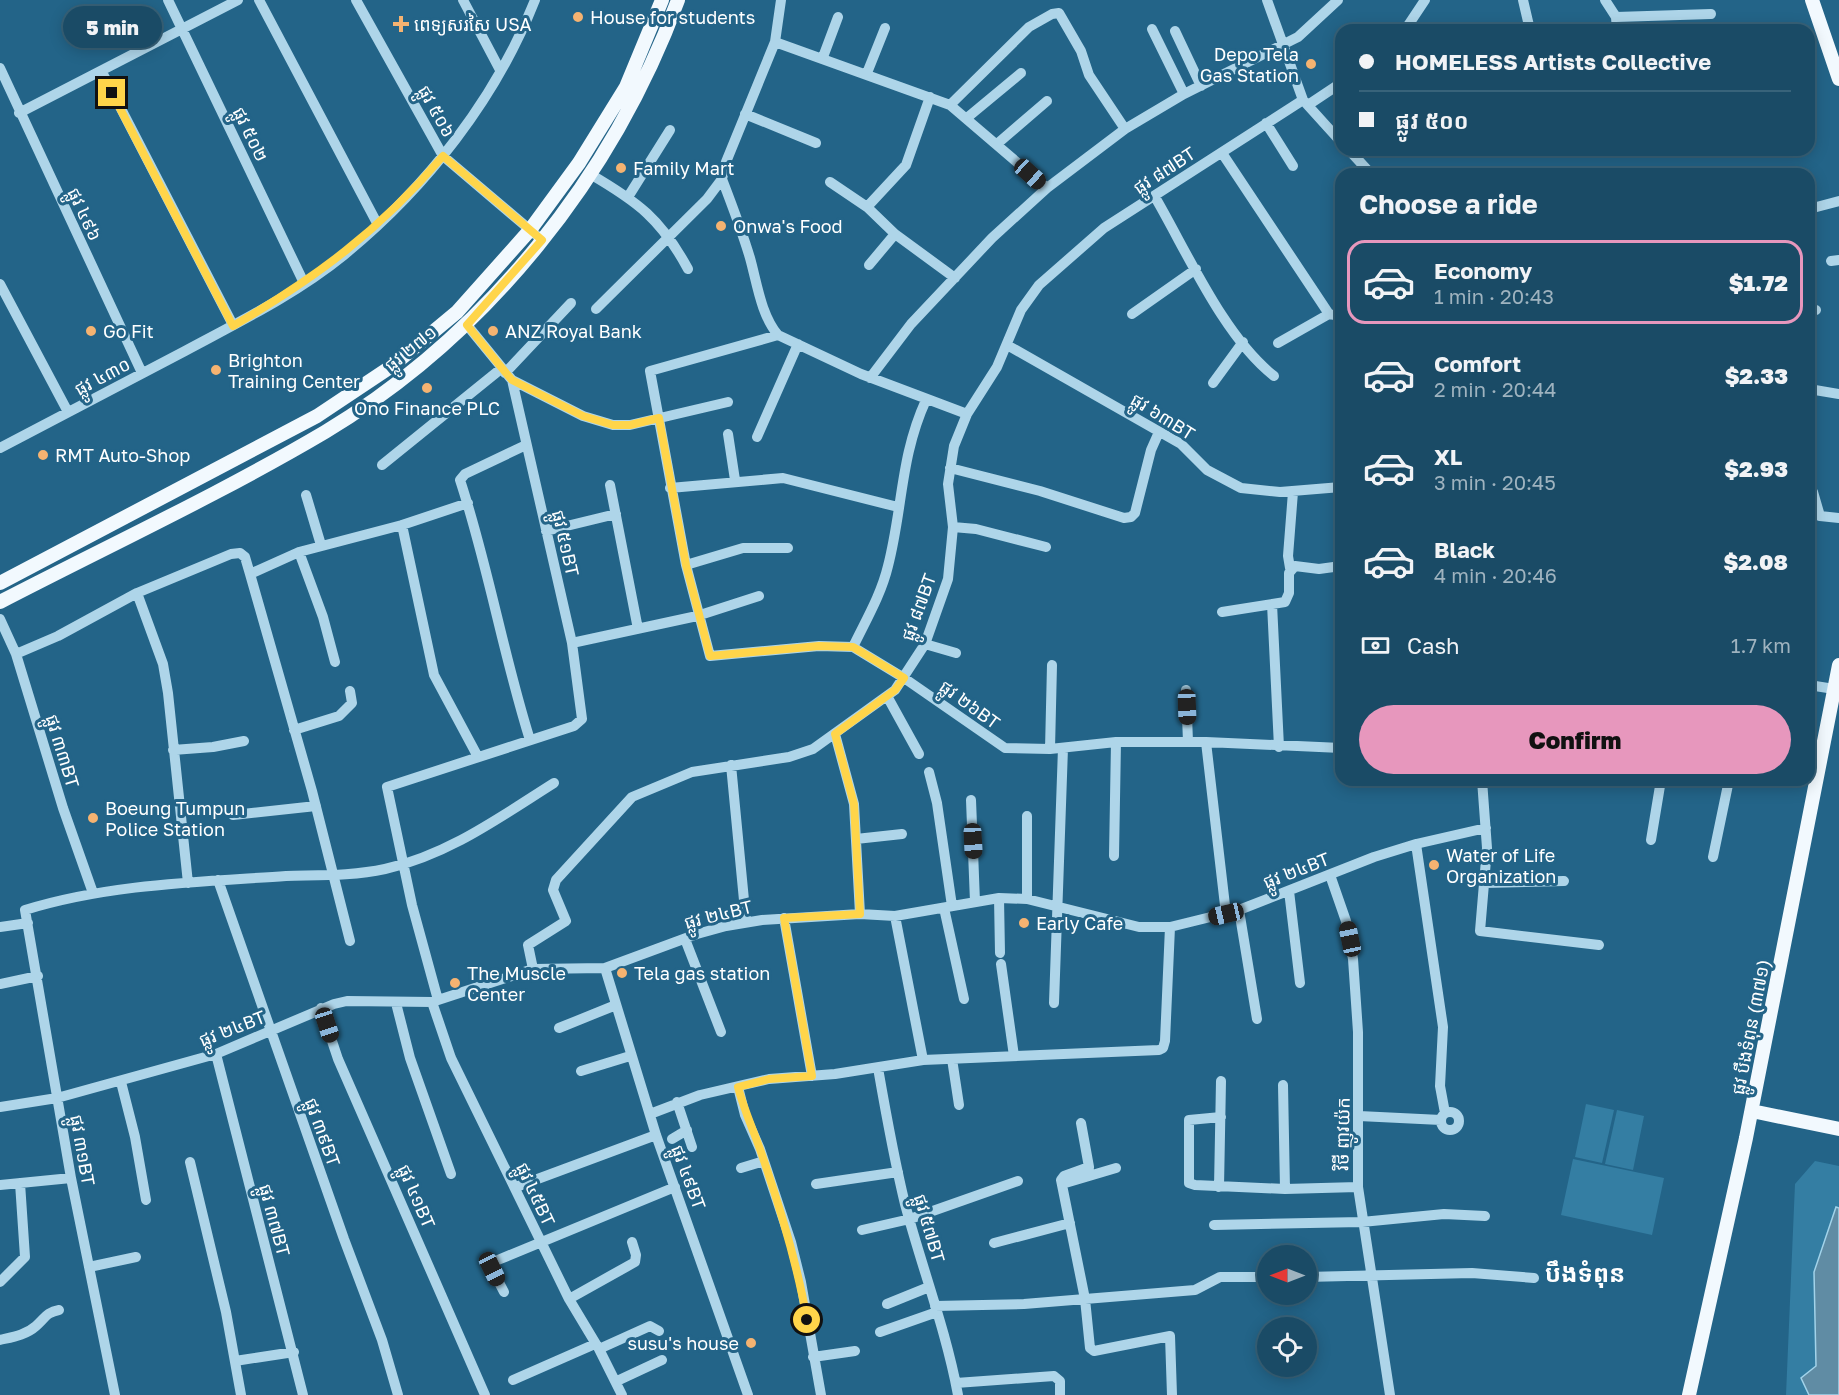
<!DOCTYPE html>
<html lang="en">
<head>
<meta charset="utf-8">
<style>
  :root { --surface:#1a4b66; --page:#27556f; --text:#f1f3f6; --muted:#9fb3bf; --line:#38637a; --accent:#e797bd }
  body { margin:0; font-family:"Golos Text","Noto Sans Khmer",sans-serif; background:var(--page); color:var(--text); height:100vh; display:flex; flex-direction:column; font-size:22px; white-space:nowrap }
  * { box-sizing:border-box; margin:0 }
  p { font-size:20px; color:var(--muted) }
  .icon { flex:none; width:33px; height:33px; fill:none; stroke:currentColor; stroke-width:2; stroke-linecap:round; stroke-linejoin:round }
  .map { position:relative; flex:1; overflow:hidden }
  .drawer { position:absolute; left:1335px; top:168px; width:480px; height:618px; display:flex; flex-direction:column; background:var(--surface); border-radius:18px; box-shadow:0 3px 15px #0003,0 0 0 2px var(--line) }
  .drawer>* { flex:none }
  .top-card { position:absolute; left:1335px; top:24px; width:480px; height:132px; border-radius:18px; box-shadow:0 3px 15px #0003,0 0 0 2px var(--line); display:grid; align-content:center; height:132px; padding:0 24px; background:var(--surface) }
  .needle { width:39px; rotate:270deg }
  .fabs { position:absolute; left:1257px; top:1245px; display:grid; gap:12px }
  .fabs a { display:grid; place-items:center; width:60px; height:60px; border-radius:50%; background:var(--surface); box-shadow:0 3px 15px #0003,0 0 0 2px var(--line); font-size:30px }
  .end { position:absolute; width:27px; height:27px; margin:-14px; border:8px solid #ffd54a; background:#111; box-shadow:0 0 0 3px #111 }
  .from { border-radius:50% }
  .bubble { position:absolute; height:42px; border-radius:21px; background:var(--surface); box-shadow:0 3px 15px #0003,0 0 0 2px var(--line); font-size:20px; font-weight:800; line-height:42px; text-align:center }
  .car { position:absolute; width:18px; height:36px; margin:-18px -9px; border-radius:8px; box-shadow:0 0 4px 2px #0007; background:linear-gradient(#222 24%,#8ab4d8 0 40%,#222 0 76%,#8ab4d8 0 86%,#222 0) }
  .top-card b { display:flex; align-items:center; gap:21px; height:57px; font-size:22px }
  .top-card b+b { border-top:2px solid var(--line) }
  .top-card i { width:15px; height:15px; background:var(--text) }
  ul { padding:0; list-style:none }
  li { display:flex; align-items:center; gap:18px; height:84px; margin:0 12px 9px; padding:0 12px; border:3px solid transparent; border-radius:18px }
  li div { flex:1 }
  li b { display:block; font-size:22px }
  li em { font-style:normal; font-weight:800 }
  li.active { border-color:var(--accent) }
  li>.icon { width:54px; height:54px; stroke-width:1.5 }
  h2 { padding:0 24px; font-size:27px; line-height:72px }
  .pay { display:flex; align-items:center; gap:15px; height:66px; padding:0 24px; font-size:22px }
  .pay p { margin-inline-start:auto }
  .cta { display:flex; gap:12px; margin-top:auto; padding:12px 24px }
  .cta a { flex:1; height:69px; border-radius:36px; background:var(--accent); color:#111; font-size:24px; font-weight:800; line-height:69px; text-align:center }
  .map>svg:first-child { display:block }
</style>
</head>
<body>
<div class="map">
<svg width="1839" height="1395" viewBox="0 0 1839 1395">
  <rect width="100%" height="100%" fill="#236488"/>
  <path fill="#347ea3" d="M1586 1104 1614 1110 1602 1163 1575 1157Z
    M1617 1110 1644 1116 1633 1170 1605 1164Z
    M1573 1159 1664 1178 1652 1235 1561 1215Z
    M1815 1161 1839 1166V1395H1786L1795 1184Z"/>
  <path fill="#608ca4" stroke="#a2d3ea" stroke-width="1.5" d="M1836 1207 1839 1208V1395H1809L1801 1378 1816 1366 1814 1272Z"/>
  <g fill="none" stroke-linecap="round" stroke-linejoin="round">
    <path stroke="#aed5e9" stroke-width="10" d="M168 0 304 283
      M259 0 378 225
      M356 0 443 156 542 240
      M463 0 500 70
      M1267 0 1303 100 1341 142
      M1523 0 1530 30
      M1605 0 1616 17 1617 30
      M1616 17 1711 14
      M1152 29 1184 94
      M1405 30 1425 0
      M1175 31 1201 86
      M775 42 950 105 1047 188
      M823 57 838 17
      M0 68 142 373
      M102 72 233 325
      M867 73 885 28
      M950 105 1029 27 1052 14 1059 13 1081 51 1089 75 1125 129
      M1308 105 1341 83
      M19 113 238 0
      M745 114 816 143
      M968 117 1021 73
      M1266 123 1293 166
      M997 144 1047 101
      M1349 150 1371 174
      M1222 153 1329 314 1341 316
      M590 174C638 202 661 219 688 269
      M722 179C732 205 742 231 750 258 757 283 761 315 778 335L861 374 967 414
      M830 182 867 207 895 234 955 278
      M628 197 670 130
      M1155 197C1187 252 1224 337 1274 376
      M867 207 906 165 930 97
      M1809 209 1839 201
      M1831 261 1839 260
      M869 265 895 234
      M0 284 68 412
      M596 309 707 199 722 179 726 162 775 42 781 0
      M1809 309 1816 310
      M1132 314 1196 269
      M467 325 512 380 583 416 613 425H630L728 402
      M778 335 650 371 686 565 710 656 819 646 853 647 904 678 1005 748 1050 749 1116 742H1206L1341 748
      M1278 343 1329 314
      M1007 345 1181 444 1207 470 1241 488 1280 492 1341 487
      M505 373 571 303
      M870 378 911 324 992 238 1047 188 1125 129 1184 94 1298 37 1338 0
      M1213 383 1243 342
      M1809 389 1839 394
      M728 434 735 480
      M757 437 798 344
      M526 445 465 474 460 480C488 565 503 654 530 740
      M0 448C62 416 123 383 185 351 239 322 296 294 344 255 426 188 496 99 535 0
      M382 465 502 368
      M950 468 1040 491 1124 518 1131 517 1135 513 1151 450 1159 432
      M610 485 638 629
      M670 488 783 478 898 507
      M1809 488 1813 492 1820 516 1839 518
      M306 495 321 545
      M402 525 434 675 478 757
      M953 527 976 529 1046 547
      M546 531 616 514
      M299 552 323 617 335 662
      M686 565 743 548H788
      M1290 568 1288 556 1293 492
      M250 574 299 552 402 525 468 503
      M137 593 163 664 168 693 188 883
      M1272 604 1279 747
      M1222 612 1285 602 1289 593V573L1295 566 1319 569 1341 566
      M0 619 16 654 63 808 93 893
      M572 643 697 616 759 596
      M925 644 956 653
      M853 647C866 620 881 595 888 566 903 508 900 457 926 400
      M16 654 58 636 137 593 231 554 240 553 245 557 250 574 312 791 350 941
      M1809 685 1834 689
      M1186 690 1188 742
      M887 696 919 754
      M294 730 339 716 352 703 350 691
      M835 734 854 804 860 914
      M1206 742 1226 914
      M1050 749 1052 665
      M173 750 213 747 244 741
      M731 765 746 921
      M929 772 937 803 952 906
      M1482 780 1487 848 1480 931 1599 945
      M971 800 975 902
      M233 815 316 806
      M856 839 902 834
      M1651 840 1661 780
      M1416 844 1443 1027 1440 1086 1445 1113
      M1114 856 1116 742
      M1713 857 1729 780
      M1330 875 1346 921 1353 959 1358 1032V1187L1390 1395
      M218 880 344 1239 382 1340 398 1395
      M1485 883 1564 881
      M1289 891 1300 983
      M999 898 1000 953
      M1027 899V816
      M944 908 964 999
      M1239 910 1257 1019
      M895 916 923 1060
      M784 918 812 1076
      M0 927 28 923
      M685 939 721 1032
      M1001 964 1014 1056
      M605 968 656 1135 748 1395
      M533 969 528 945 566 921 553 890 556 880 632 797 692 772 789 757 813 749 895 690 925 644 948 579 953 527 948 484 954 446 967 414 997 367 1021 310 1039 285 1104 228 1303 100
      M0 984 38 976
      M438 1000 412 905 387 787 574 726 582 719 572 643 512 380
      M432 1002 451 1058 569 1299 599 1349 622 1395
      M396 1003 410 1058 451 1174
      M1054 1003 1063 748
      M321 1008 338 1059 485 1395
      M559 1028 616 1005
      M216 1054 303 1395
      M952 1059 959 1105
      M878 1068C886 1114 894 1159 905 1204 922 1268 946 1330 958 1395
      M581 1071 630 1056
      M121 1082 135 1137 146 1200
      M1283 1085 1285 1189
      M738 1087 745 1115 760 1149 791 1242 801 1282 821 1395
      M677 1102 692 1147
      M0 1107 57 1098 216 1054 334 1004 347 1001 432 1002 533 969 605 968 697 934 726 926 762 920 860 914 895 916 999 898 1027 899 1139 927H1170L1239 910 1374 857 1416 844 1486 828
      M1441 1121a9 9 0 1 1 18 0a9 9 0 1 1-18 0Z
      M650 1114 700 1095 769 1079 835 1074 923 1060 1159 1050 1163 1048 1165 1041 1170 927
      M1359 1116 1441 1120
      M1221 1117 1189 1120V1183L1195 1185 1285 1189 1358 1187
      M1081 1123 1089 1167 1064 1176 1061 1180 1085 1299 1090 1348 1094 1351 1170 1336 1172 1395
      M672 1139 687 1130
      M190 1162 226 1312 241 1395
      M741 1168 764 1161
      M816 1184 898 1172
      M1062 1184 1116 1168
      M0 1185 71 1178
      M516 1187 656 1135
      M1219 1187 1221 1081
      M1214 1225 1362 1222 1444 1214 1485 1216
      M862 1230 910 1219 1018 1181
      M994 1243 1070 1223
      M89 1267 136 1257
      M1306 1277 1472 1273 1534 1278
      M0 1282 25 1257 20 1183
      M504 1292 492 1269 493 1262 675 1187
      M569 1299 635 1262 636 1255 632 1242
      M887 1304 929 1287
      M935 1306 1024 1304 1195 1290 1220 1277H1268
      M880 1332 937 1312
      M0 1340C13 1337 26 1335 36 1326 45 1318 47 1312 59 1310
      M599 1349 650 1326 659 1331
      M813 1357 855 1351
      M235 1361 294 1352
      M513 1380 595 1344
      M617 1381 662 1360
      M956 1383 1054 1376 1060 1381V1395
      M115 1395 71 1178 25 910C109 884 199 882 286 876 318 875 353 876 385 869 448 855 500 817 554 783"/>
    <path stroke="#f2f9fe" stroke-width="14" d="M1812 0 1839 79
      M0 583 317 416 392 366 457 312 530 230 579 163 626 87 662 0
      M0 602C108 546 220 494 325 432 487 335 613 176 678 0
      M1752 1111 1839 1129
      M1689 1395 1746 1138 1839 665"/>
  </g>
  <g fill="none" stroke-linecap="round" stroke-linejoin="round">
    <path stroke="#ffd54a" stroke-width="8" d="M112 93 233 326C317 277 379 231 443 156L542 240 467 325 506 373 512 380 583 416 613 425H630L659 418 686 565 710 656 819 646 853 647 904 678 895 690 835 734 854 804 860 914 784 918 812 1076 769 1079 738 1087C744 1110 753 1129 761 1152 780 1207 797 1262 807 1320"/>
  </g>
  <g fill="#f5b371" stroke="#236488" stroke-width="2">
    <circle cx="578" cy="17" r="6"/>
    <path d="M398 15h6v6h6v6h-6v6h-6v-6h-6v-6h6z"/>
    <circle cx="1311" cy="64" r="6"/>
    <circle cx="621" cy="168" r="6"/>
    <circle cx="721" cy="226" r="6"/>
    <circle cx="91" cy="331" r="6"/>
    <circle cx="493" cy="331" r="6"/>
    <circle cx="216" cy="370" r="6"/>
    <circle cx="427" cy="388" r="6"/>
    <circle cx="43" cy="455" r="6"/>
    <circle cx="93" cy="818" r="6"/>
    <circle cx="1434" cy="865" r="6"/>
    <circle cx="1024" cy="923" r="6"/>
    <circle cx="622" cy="973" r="6"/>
    <circle cx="455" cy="983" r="6"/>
    <circle cx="751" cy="1343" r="6"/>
  </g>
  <g text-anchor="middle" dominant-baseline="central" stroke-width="6" stroke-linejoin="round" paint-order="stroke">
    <g font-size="18" fill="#fff" stroke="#236488" text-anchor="start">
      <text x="590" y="17">House for students</text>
      <text x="414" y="24">ពេទ្យសរសៃ USA</text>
      <text x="1299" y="54" text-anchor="end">Depo Tela<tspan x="1299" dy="21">Gas Station</tspan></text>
      <text x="633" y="168">Family Mart</text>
      <text x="733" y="226">Onwa's Food</text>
      <text x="103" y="331">Go Fit</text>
      <text x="505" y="331">ANZ Royal Bank</text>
      <text x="228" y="360">Brighton<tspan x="228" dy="21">Training Center</tspan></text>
      <text x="427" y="408" text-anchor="middle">Ono Finance PLC</text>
      <text x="55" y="455">RMT Auto-Shop</text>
      <text x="105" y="808">Boeung Tumpun<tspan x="105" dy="21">Police Station</tspan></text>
      <text x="1446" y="855">Water of Life<tspan x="1446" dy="21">Organization</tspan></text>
      <text x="1036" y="923">Early Cafe</text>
      <text x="467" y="973">The Muscle<tspan x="467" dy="21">Center</tspan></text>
      <text x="634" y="973">Tela gas station</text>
      <text x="739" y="1343" text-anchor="end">susu's house</text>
    </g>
    <g font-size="18" fill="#fff" stroke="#236488">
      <text transform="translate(437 111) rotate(61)">ផ្លូវ ៥០៦</text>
      <text transform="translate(251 134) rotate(64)">ផ្លូវ ៥០២</text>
      <text transform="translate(1164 170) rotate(-33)">ផ្លូវ ៨៧BT</text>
      <text transform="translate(85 214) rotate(65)">ផ្លូវ ៤៩៦</text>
      <text transform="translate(410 348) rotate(-39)">ផ្លូវ ២៧១</text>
      <text transform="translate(102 376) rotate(-28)">ផ្លូវ ៤៣០</text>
      <text transform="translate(1163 416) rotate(32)">ផ្លូវ ៦៣BT</text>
      <text transform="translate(566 543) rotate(77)">ផ្លូវ ៥១BT</text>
      <text transform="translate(918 607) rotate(-70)">ផ្លូវ ៨៧BT</text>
      <text transform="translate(970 704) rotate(36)">ផ្លូវ ២៦BT</text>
      <text transform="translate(63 751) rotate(73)">ផ្លូវ ៣៣BT</text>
      <text transform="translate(1296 870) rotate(-21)">ផ្លូវ ២៤BT</text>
      <text transform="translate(718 914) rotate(-14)">ផ្លូវ ២៤BT</text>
      <text transform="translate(1750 1027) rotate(-79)">ផ្លូវ បឹងទំពុន (៣៧១)</text>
      <text transform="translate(232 1028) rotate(-21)">ផ្លូវ ២៤BT</text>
      <text transform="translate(323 1132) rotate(70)">ផ្លូវ ៣៩BT</text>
      <text transform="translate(1342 1134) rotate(-89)">វិថី ញូវយ៉ក</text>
      <text transform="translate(83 1150) rotate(80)">ផ្លូវ ៣១BT</text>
      <text transform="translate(689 1177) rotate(70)">ផ្លូវ ៤៩BT</text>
      <text transform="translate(536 1194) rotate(65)">ផ្លូវ ៤៥BT</text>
      <text transform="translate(417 1196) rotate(67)">ផ្លូវ ៤១BT</text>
      <text transform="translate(275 1220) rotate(75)">ផ្លូវ ៣៧BT</text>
      <text transform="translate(930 1228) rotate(74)">ផ្លូវ ៥៧BT</text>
    </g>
    <g font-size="24" font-weight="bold" fill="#fff" stroke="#236488">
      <text x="1585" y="1272">បឹងទំពុន</text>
    </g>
  </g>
</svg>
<div class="fabs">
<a><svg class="needle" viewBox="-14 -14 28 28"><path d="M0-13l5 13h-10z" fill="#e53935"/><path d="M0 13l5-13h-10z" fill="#9fb3bf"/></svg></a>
<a><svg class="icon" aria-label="locate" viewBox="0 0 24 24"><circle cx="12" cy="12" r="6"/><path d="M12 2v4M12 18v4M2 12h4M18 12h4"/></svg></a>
</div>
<i class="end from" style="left:807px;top:1320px"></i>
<i class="end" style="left:112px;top:93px"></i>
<div class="bubble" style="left:63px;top:6px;width:99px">5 min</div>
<i class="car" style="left:1030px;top:174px;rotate:132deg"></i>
<i class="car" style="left:1187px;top:707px;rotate:178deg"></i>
<i class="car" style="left:973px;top:841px;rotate:177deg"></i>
<i class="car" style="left:1226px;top:914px;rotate:257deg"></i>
<i class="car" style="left:1350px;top:939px;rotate:348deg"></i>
<i class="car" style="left:327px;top:1025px;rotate:162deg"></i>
<i class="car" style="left:492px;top:1269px;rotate:154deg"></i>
<div class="top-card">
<b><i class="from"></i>HOMELESS Artists Collective</b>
<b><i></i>ផ្លូវ ៥០០</b>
</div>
<section class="drawer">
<h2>Choose a ride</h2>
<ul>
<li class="active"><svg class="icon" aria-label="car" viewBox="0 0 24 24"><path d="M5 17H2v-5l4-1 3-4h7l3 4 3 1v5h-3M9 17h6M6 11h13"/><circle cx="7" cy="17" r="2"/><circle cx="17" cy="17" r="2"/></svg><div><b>Economy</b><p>1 min · 20:43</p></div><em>$1.72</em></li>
<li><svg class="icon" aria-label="car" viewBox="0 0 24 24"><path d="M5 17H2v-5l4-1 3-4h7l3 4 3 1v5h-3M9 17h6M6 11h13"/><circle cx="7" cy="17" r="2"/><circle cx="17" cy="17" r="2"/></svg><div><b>Comfort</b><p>2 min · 20:44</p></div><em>$2.33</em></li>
<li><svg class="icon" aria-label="car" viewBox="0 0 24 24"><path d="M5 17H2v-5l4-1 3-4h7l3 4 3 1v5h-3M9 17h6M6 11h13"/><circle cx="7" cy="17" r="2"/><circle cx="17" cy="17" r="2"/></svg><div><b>XL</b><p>3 min · 20:45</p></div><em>$2.93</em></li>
<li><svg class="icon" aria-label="car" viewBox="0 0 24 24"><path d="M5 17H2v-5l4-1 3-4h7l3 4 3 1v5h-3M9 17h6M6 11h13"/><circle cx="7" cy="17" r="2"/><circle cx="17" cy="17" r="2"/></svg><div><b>Black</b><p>4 min · 20:46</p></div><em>$2.08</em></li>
</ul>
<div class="pay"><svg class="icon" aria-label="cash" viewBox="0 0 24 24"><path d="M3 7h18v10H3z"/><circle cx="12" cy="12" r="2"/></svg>Cash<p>1.7 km</p></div>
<div class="cta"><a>Confirm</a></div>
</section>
</div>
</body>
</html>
